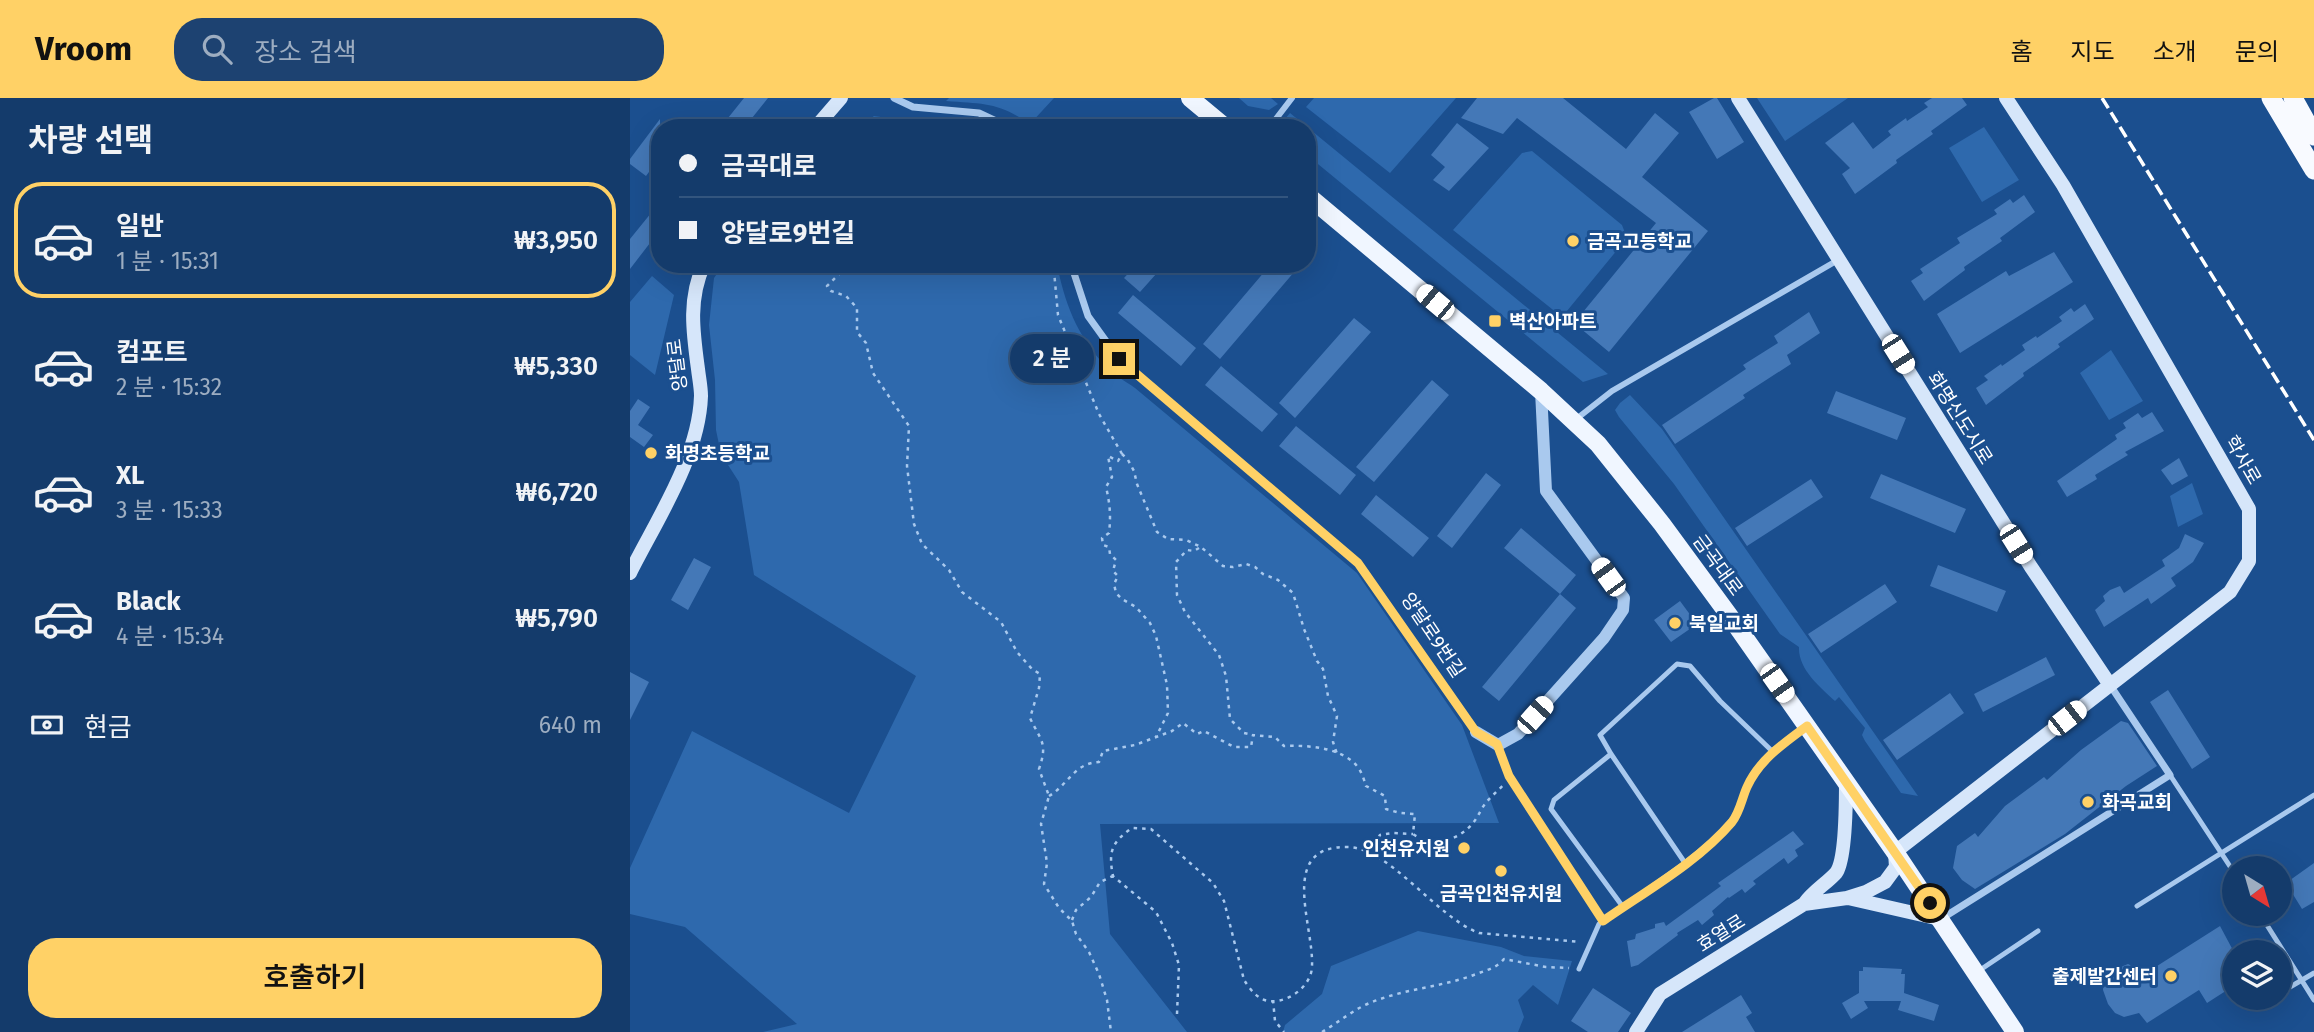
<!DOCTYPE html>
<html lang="ko">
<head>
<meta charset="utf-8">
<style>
  :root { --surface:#143b6b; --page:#1d4271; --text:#f1f3f6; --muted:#9dadc1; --line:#33557e; --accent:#ffd166 }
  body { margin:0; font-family:"Fira Sans","Noto Sans KR",sans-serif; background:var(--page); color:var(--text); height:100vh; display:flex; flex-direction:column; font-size:26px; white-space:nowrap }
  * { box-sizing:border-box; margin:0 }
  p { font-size:23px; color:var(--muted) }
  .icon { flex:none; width:38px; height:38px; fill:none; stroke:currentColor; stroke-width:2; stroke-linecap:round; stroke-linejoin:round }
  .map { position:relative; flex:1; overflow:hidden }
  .panel { display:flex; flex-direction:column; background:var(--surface); width:630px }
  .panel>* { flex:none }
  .hud { position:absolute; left:21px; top:21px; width:665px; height:154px; border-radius:28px; box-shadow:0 7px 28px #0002,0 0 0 2px var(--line); display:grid; align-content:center; height:154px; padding:0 28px; background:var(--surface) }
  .needle { width:46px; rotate:143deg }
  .buttons { position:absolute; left:1592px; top:758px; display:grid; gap:14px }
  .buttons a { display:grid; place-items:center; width:70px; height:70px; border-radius:50%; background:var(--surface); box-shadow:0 7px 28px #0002,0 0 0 2px var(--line); font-size:35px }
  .end { position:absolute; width:32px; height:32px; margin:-16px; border:9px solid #ffd166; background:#111; box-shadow:0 0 0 4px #111 }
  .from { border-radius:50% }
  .bubble { position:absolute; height:49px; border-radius:24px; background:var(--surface); box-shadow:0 7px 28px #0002,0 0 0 2px var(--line); font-size:23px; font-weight:600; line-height:49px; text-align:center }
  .car { position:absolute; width:21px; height:42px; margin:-21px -10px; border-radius:9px; box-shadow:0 0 5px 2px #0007; background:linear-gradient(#fff 24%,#345 0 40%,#fff 0 76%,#345 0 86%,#fff 0) }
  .hud b { display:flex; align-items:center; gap:24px; height:66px; font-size:26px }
  .hud b+b { border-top:2px solid var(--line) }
  .hud i { width:18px; height:18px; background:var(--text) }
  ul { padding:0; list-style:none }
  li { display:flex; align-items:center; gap:21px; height:116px; margin:0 14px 10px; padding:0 14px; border:4px solid transparent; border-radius:28px }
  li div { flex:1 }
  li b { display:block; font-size:26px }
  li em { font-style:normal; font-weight:600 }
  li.current { border-color:var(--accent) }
  li>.icon { width:63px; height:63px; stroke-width:1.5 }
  h2 { padding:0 28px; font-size:32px; line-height:84px }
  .pay { display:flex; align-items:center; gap:18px; height:77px; padding:0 28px; font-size:26px }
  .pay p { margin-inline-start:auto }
  .primary-button { display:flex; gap:14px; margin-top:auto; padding:14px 28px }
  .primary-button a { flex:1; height:80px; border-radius:28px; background:var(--accent); color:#111; font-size:28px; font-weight:600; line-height:80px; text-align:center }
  header { display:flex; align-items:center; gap:42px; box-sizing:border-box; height:98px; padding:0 35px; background:var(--accent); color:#111 }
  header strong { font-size:33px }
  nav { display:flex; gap:38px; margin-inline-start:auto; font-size:24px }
  .search { width:490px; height:63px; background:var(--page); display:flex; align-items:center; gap:18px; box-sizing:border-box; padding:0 24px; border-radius:28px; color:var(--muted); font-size:26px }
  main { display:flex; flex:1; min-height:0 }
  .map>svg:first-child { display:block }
</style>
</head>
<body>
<header>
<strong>Vroom</strong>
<div class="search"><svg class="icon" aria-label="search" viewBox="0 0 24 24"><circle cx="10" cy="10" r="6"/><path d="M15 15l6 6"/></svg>장소 검색</div>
<nav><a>홈</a><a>지도</a><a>소개</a><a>문의</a></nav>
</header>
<main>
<section class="panel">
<h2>차량 선택</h2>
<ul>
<li class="current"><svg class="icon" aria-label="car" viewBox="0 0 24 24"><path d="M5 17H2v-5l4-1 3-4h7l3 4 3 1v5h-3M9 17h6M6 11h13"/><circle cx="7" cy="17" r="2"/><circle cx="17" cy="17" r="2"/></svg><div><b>일반</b><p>1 분 · 15:31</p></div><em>₩3,950</em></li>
<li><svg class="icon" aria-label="car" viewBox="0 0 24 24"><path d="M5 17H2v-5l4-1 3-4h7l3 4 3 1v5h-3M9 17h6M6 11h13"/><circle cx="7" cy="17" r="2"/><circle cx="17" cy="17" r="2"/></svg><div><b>컴포트</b><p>2 분 · 15:32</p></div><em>₩5,330</em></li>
<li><svg class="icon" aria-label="car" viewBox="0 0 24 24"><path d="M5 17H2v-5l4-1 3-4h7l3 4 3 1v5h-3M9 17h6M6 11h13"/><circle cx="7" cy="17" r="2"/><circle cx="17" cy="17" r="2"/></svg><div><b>XL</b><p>3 분 · 15:33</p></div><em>₩6,720</em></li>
<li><svg class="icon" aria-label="car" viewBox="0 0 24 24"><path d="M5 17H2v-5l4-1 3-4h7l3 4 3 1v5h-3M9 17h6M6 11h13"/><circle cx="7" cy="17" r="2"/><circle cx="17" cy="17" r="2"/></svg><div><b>Black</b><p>4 분 · 15:34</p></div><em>₩5,790</em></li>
</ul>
<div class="pay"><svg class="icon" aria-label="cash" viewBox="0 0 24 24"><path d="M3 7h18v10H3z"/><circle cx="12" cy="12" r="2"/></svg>현금<p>640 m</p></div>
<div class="primary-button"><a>호출하기</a></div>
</section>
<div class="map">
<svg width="1684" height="934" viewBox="0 0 1684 934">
  <rect width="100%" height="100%" fill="#1b4f8f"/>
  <path fill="#2e69ad" d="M319 0H424L400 26C368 4 354 6 316 3Z
    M609 0H641L648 6 639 12 618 8Z
    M684 0H826L760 75 676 9Z
    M1127 0H1218L1155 43Z
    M660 15 978 276 953 284 677 57V30H651L650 27Z
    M244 18 327 30H228Z
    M1354 29 1389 82 1352 104 1319 50Z
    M902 53 992 127 997 140 932 219 823 132 892 55Z
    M94 166H427C434 203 447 238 474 266 482 276 495 283 505 290L727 475 832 627 869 725 470 726 480 836 557 934H133L167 926 55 829 0 816V770L62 633 219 715 286 578 124 477 109 384 91 356 86 332 85 282 79 227 84 180Z
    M22 178 44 197 25 277 0 257V204Z
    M1481 252 1513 303 1479 322 1450 275Z
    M1000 297 1032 331 1288 698 1271 695 1235 643 1232 637 1235 630 1209 599 1205 603C1190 589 1168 571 1169 549L1150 536 1044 386 989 319 985 312 990 305Z
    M1562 385 1573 416 1548 429 1540 398Z
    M788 833 871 849 894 858 942 863 928 907 903 887 888 902 894 919 888 934H653L655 927 692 896 701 868Z"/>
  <path fill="#4478b7" d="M114 0H138L114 30H90Z
    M847 0H933L996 51 1025 15 1049 35 1012 79 1078 133 979 254 944 225 1026 125 887 20 873 36 831 20Z
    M1084 0H1087L1114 44 1087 61 1059 14Z
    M1302 0H1332L1337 7 1301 33 1303 36 1266 62 1267 65 1225 96 1212 76 1220 70 1195 45 1223 24 1243 51 1261 37 1258 33 1276 20 1277 23 1298 9 1294 5Z
    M30 21V59L16 78 0 66V61Z
    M827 25 859 50 819 93 803 82 815 69 801 57Z
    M1394 97 1405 114 1370 140 1372 143 1334 169 1335 172 1294 203 1281 183 1293 175 1290 171 1330 145 1327 140 1367 116 1364 112 1380 101 1383 105Z
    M30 104V132L0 171V141Z
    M1424 154 1443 184 1330 255 1307 216 1376 173 1379 178Z
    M507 166H535L510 194 494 180Z
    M641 166H671L590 261 573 246Z
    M503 197 566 250 551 268 488 215Z
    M1455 206 1464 221 1428 246 1430 249 1393 275 1394 278 1356 307 1346 290 1358 282 1354 278 1371 266 1372 268 1395 252 1392 247 1406 238 1407 240 1432 223 1429 219 1441 210 1444 214Z
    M1179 214 1190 235 1157 257 1161 266 1113 297 1115 300 1045 346 1032 327 1116 271 1113 267 1148 245 1144 238Z
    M724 220 741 234 665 320 649 305Z
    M591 268 648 316 632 334 575 287Z
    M802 282 819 297 744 384 726 369Z
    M1206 293 1276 320 1267 342 1197 315Z
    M8 301 20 309 8 327 23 337 14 349 0 339V313Z
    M1522 314 1534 333 1495 354 1498 357 1465 377 1467 381 1437 399 1427 383 1487 341 1485 337 1496 330 1493 325 1508 315 1512 320Z
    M666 328 726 377 710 397 649 348Z
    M1549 360 1558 378 1542 387 1531 372Z
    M856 375 871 387 822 450 807 438Z
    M1251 376 1336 411 1325 435 1240 400Z
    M1181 381 1193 399 1117 448 1105 430Z
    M746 397 799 440 783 459 731 416Z
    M891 430 946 477 930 496 874 450Z
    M1555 436 1574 445 1563 464 1541 480 1546 488 1521 506 1518 500 1474 529 1465 512 1475 503 1473 498 1480 492 1490 488 1494 495 1535 468 1532 462 1549 450Z
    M64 460 81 469 58 512 41 502Z
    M1308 467 1376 493 1367 514 1300 488Z
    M1255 486 1267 504 1191 555 1178 536Z
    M930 496 946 510 869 603 852 589Z
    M1050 503 1067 526 1041 544 1024 522Z
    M1416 559 1425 577 1353 614 1344 596Z
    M0 574 19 584 0 622Z
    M1538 592 1580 659 1562 671 1520 604Z
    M1320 595 1334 615 1267 662 1253 642Z
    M1491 623 1498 625 1527 668 1496 688 1435 736 1345 791 1332 782 1323 770 1327 748 1345 735 1348 739 1375 708 1414 679 1417 682 1451 652Z
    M1163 733 1174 746 1165 752 1168 758 1158 766 1154 760 1123 783 1126 786 1115 795 1112 791 1099 800 1098 799 1082 813 1084 817 1072 827 1068 822 1047 835 1048 837 1008 867 1001 869 997 843 1005 841 1006 836 1025 830V826L1034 824 1036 828 1091 788 1088 785Z
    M1684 765V804L1672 811 1656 785Z
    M1590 828 1605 856V887L1577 905 1569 892 1517 925 1509 915 1494 919 1485 915 1478 906 1473 892 1474 880 1481 873 1498 866 1516 875Z
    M1233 869 1272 871 1271 876H1275L1274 895 1309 907 1304 923 1268 912 1271 903H1234L1238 910 1221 921 1212 905 1229 895V873H1233Z
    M963 890 1001 915 988 934H958L941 923Z
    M1111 897 1122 915 1116 919 1125 934H1052Z"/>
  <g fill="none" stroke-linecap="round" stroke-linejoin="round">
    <path stroke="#a9c9ee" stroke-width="2.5" stroke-dasharray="3.5 5" stroke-linecap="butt" d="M212 166V173L197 188 201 193 216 198 227 210V234L236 245 243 275 279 328 277 368 284 426 292 446 319 472 332 494 371 524 387 554 402 571 410 576 409 590 400 620C411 643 418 645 409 671L419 698 411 726 417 765 414 786 429 810 442 823 446 836 459 854 469 876 477 902 481 934
      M432 167 424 173 428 217 469 316 492 356 488 363 478 358 482 379 476 389C480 406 481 418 479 435L472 440 473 447 479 449 480 456 486 462 483 473 488 478 484 486 486 495 492 501 506 509 520 525 526 538 537 587 538 615 526 639
      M492 356 498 362 504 373 507 386 527 434 538 441 556 442 571 449 593 468 603 469 616 466 625 469 633 476 648 482 663 495 674 531 687 563 693 571 698 598 707 618 703 644 707 656
      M569 450 564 453 557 452 546 464 547 497 555 514 589 557 596 578 600 621 614 635 623 637
      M419 698C438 687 444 665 469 664L473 653 505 647 542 633 553 625 567 636 574 633 604 649H621L623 637 645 639 654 648C676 647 711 649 727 668 732 674 734 682 736 688L755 698 756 711 770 715 785 716 783 736C803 750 828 743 843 725 848 719 851 711 855 706 861 698 869 692 875 685
      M738 752 744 747 750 737 763 735 783 736
      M442 822 446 812 461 799 470 784 483 778
      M643 902 645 923 654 934
      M547 916 549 867 542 845 526 814 483 778C478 753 482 744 502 730L521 731 583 785 594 803 614 882C618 888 624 897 632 901 652 910 682 890 682 868 684 827 647 747 718 749 760 750 806 819 849 835L950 844
      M692 934C709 924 724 911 742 904 775 891 809 889 841 878 853 873 866 871 874 861L916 869 939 870"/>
    <path stroke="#a9c9ee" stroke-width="5" d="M868 647 879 678 973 823
      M981 656 924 702 921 711 993 809
      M1540 677 1605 776
      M1055 765 981 656 970 637 1047 566 1060 568 1090 603 1142 653
      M1507 808 1684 697
      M1630 816 1684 902
      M949 871 969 826 1055 765 1091 736 1105 720 1118 687 1142 653 1175 629
      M1347 874 1408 833
      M1650 895 1684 875
      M1628 908 1643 900"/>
    <path stroke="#a9c9ee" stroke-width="6" d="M639 30 662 0
      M945 322 982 293 1208 162"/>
    <path stroke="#a9c9ee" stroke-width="7" d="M264 0 283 9 349 15 381 30
      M441 166 458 218 489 261 728 465 846 634
      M1311 821 1540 677 1480 587"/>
    <path stroke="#a9c9ee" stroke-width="12" d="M846 634 868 647 888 636 974 540 993 512 994 500 916 393 911 293"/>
    <path stroke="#d6e6fa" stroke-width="14" d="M1108 0 1401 469 1480 587
      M185 30 211 0
      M0 475C27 421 69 359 71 298 71 289 69 280 68 271 63 234 58 201 74 166
      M1218 800 1310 821
      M1174 806C1183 793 1196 786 1206 775 1216 762 1216 701 1216 683
      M1006 934 1030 896 1174 806 1217 800 1236 794 1255 784 1266 769 1265 754 1600 494 1619 463V411L1433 87 1376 0"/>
    <path stroke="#f0f6ff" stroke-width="18" d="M560 0 596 30
      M677 97 911 293 968 346 1032 426 1101 520 1265 754 1385 934"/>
    <path stroke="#f8faff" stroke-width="19" d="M1641 0 1684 72
      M1663 0 1684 38"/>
    <path stroke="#fff" stroke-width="3.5" stroke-dasharray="12 5" stroke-linecap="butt" d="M1472 0 1684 342"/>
  </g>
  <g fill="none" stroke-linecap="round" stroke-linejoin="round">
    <path stroke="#ffd166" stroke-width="9" d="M489 261 728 465 846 634 867 646 879 678 973 823C1016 793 1068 764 1102 724 1110 714 1112 700 1117 689 1129 662 1154 645 1177 628L1300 805"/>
  </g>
  <g fill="#ffd166" stroke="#1b4f8f" stroke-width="2.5">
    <circle cx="943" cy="143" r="7"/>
    <rect x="858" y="216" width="14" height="14" rx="3.5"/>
    <circle cx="21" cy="355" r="7"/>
    <circle cx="1045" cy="525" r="7"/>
    <circle cx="1458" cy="704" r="7"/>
    <circle cx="834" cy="750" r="7"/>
    <circle cx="871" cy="773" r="7"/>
    <circle cx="1541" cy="878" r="7"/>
  </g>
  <g text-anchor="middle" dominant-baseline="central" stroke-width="6" stroke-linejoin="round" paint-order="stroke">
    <g font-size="19" font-weight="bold" fill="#fff" stroke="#1b4f8f" text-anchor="start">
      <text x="957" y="143">금곡고등학교</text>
      <text x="879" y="223">벽산아파트</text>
      <text x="35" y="355">화명초등학교</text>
      <text x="1059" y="525">북일교회</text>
      <text x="1472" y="704">화곡교회</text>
      <text x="820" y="750" text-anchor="end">인천유치원</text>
      <text x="871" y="795" text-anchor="middle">금곡인천유치원</text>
      <text x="1527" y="878" text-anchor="end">출제발간센터</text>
    </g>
    <g font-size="19" fill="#fff" stroke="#1b4f8f">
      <text transform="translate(47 267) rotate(-97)">양달로</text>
      <text transform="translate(1330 320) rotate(58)">화명신도시로</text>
      <text transform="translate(1613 362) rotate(60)">학사로</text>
      <text transform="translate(1088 467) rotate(54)">금곡대로</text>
      <text transform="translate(803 537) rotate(56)">양달로9번길</text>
      <text transform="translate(1091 835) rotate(-32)">효열로</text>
    </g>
  </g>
</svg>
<div class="buttons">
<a><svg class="needle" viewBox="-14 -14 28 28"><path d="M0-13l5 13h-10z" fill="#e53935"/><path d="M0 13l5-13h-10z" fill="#9dadc1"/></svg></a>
<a><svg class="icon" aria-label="layers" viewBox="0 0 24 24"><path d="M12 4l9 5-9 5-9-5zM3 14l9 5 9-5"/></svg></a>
</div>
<i class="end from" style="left:1300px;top:805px"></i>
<i class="end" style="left:489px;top:261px"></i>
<div class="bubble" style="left:380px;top:236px;width:84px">2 분</div>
<i class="car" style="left:805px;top:204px;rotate:310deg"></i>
<i class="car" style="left:1268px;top:256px;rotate:148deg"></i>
<i class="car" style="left:1386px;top:446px;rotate:148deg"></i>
<i class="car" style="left:978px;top:479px;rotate:324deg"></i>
<i class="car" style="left:1147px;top:585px;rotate:145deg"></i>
<i class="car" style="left:905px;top:617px;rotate:42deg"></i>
<i class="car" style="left:1437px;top:620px;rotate:52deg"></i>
<div class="hud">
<b><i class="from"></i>금곡대로</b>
<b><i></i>양달로9번길</b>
</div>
</div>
</main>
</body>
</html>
